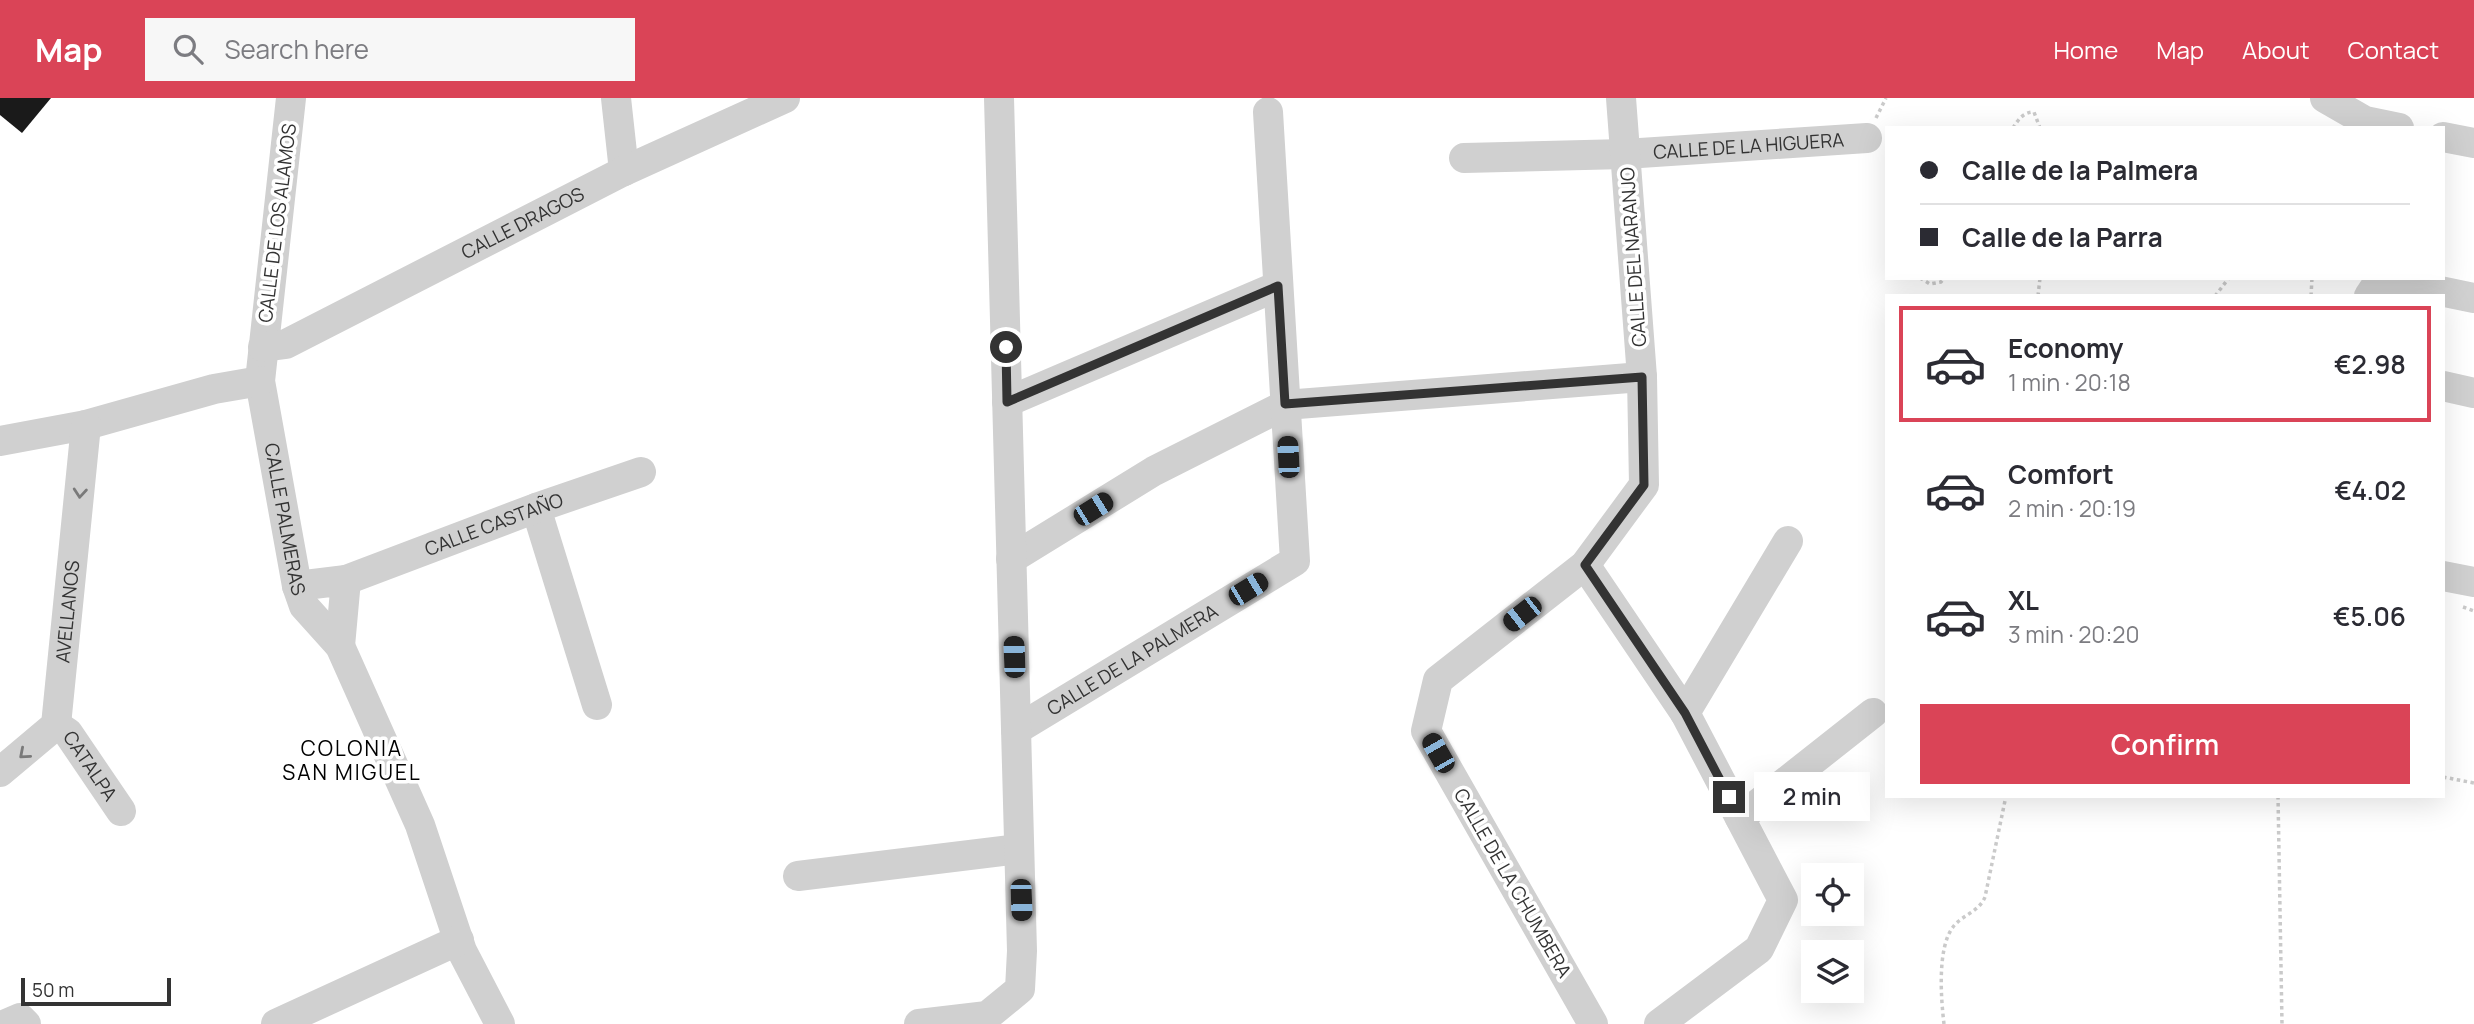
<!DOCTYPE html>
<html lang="en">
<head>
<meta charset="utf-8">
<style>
  :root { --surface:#fff; --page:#f7f7f7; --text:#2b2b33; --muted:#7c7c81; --line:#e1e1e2; --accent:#da4457 }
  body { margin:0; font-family:Manrope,sans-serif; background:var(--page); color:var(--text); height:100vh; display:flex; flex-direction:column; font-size:26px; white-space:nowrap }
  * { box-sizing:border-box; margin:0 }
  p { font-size:23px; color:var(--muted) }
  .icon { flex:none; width:38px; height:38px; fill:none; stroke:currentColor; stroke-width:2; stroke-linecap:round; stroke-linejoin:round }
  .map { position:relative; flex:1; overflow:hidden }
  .side { position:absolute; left:1885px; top:196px; width:560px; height:504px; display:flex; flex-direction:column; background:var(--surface); border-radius:0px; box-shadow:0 7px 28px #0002 }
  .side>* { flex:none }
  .banner { position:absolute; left:1885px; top:28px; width:560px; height:154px; border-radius:0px; box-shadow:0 7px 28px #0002; display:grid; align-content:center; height:154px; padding:0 35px; background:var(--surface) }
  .fabs { position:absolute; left:1801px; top:765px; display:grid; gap:14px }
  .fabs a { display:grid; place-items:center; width:63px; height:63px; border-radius:0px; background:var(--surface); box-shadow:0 7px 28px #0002; font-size:35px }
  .scale { position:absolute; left:21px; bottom:18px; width:150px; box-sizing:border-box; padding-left:7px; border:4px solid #333; border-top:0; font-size:19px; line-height:24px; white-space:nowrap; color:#333; -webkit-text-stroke:5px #fff; paint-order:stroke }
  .end { position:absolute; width:32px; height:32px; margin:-16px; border:9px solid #333; background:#fff; box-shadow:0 0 0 4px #fff }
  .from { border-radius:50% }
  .bubble { position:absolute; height:49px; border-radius:0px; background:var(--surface); box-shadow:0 7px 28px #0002; font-size:23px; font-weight:600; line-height:49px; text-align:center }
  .car { position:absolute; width:21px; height:42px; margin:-21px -10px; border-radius:9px; box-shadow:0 0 5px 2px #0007; background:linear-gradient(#222 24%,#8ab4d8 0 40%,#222 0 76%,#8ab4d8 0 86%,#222 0) }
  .banner b { display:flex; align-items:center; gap:24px; height:66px; font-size:26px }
  .banner b+b { border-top:2px solid var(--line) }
  .banner i { width:18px; height:18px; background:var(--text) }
  ul { padding:12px 0 0; list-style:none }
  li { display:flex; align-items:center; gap:21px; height:116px; margin:0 14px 10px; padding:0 21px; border:4px solid transparent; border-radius:0px }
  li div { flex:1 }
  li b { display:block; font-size:26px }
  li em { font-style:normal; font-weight:600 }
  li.current { border-color:var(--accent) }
  li>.icon { width:63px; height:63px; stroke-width:1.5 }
  .action { display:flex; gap:14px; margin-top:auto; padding:14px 35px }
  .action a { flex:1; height:80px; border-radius:0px; background:var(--accent); color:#fff; font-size:28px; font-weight:600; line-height:80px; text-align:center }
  header { display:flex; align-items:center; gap:42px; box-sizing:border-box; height:98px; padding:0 35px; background:var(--accent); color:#fff }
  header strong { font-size:33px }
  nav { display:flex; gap:38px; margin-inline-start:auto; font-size:24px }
  .search { width:490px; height:63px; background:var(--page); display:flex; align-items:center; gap:18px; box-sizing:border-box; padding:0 24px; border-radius:0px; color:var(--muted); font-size:26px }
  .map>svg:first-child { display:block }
</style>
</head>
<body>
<header>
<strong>Map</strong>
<div class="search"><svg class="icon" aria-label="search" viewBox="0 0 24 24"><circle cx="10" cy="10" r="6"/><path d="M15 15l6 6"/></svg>Search here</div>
<nav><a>Home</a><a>Map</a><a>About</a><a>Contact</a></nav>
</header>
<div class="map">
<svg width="2474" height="926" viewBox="0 0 2474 926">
  <rect width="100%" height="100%" fill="#fff"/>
  <path fill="#1a1a1a" d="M0 0H51L22 35 0 17Z"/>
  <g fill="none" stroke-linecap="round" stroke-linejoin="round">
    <path stroke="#cacaca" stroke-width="3.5" stroke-dasharray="3.5 3.5" stroke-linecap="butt" d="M1876 20 1886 0
      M2013 30C2018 22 2023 14 2034 14L2040 30
      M1920 180 1930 186 1941 184 1944 180
      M2038 198 2040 180
      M2215 198 2229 180
      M2311 198 2312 180
      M2463 509 2474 513
      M2443 679 2474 685
      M2278 698 2282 926
      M1944 926C1941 901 1937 850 1953 829 1962 817 1979 814 1985 799L2006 698"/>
    <g stroke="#d0d0d0" stroke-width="30">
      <path id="s1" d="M291 0 260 283 297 488 304 508 340 548 420 727 462 853 500 926"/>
      <path d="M616 0 624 73"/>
      <path d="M2325 0 2365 23 2399 30"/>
      <path d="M2443 39 2474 45"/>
      <path id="s2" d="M1464 60 1625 56 1867 40"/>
      <path d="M2369 198 2377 186 2387 182 2474 200"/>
      <path id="s3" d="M263 249 286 246 624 73 785 0"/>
      <path d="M2443 288 2474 295"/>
      <path d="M1007 304 1278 188"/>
      <path d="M0 343 86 327 214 291 260 283"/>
      <path d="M536 410 597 607"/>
      <path d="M1011 461 1154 373 1285 307 1642 279"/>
      <path d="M1585 467 1685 615 1783 802 1759 851 1659 926"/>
      <path d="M2443 478 2474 484"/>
      <path id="s4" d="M346 482 536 410 641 374"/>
      <path d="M297 488 346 482 340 548"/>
      <path d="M1685 615 1788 443"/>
      <path id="s5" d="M56 627 68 635 121 713"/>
      <path id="s6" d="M1016 632 1295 463 1268 14"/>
      <path id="s7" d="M0 674 56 627 86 327"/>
      <path d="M1740 720 1873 615"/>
      <path d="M798 778 1019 751"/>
      <path d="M6 926 20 920 26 926"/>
      <path d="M276 926 459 842"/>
      <path d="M919 926 987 918 1020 891 1022 853 999 0"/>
      <path d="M1593 926 1426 633 1438 582 1585 467 1644 387 1642 279 1621 0"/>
    </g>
  </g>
  <defs><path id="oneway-chevron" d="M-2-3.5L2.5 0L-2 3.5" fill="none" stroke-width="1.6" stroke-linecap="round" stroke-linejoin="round" transform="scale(1.75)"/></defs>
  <g stroke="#7a7a7a">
    <use href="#oneway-chevron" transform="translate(80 395) rotate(95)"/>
    <use href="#oneway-chevron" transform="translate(24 656) rotate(139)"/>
  </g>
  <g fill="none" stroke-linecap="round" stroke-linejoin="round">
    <path stroke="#333" stroke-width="9" d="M1006 249 1007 304 1278 188 1285 306 1642 279 1644 387 1585 467 1685 615 1729 699"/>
  </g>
  <g text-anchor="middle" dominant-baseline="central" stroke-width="7" stroke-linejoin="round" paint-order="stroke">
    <g font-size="19" fill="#333" stroke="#fff">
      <text stroke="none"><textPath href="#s2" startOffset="285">CALLE DE LA HIGUERA</textPath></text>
      <text transform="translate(277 125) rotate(-83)">CALLE DE LOS ALAMOS</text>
      <text stroke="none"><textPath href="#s3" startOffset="289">CALLE DRAGOS</textPath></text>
      <text transform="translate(1633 159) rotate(-94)">CALLE DEL NARANJO</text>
      <text stroke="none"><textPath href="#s1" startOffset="425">CALLE PALMERAS</textPath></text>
      <text stroke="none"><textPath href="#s4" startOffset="158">CALLE CASTAÑO</textPath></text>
      <text stroke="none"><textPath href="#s7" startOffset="187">AVELLANOS</textPath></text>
      <text stroke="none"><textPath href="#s6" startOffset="136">CALLE DE LA PALMERA</textPath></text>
      <text stroke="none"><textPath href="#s5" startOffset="54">CATALPA</textPath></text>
      <text transform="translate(1513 785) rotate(60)">CALLE DE LA CHUMBERA</text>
    </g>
    <g font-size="21" letter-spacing="2" fill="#000" stroke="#fff">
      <text x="352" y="650">COLONIA<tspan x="352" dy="24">SAN MIGUEL</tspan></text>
    </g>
  </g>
</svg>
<div class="fabs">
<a><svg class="icon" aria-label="locate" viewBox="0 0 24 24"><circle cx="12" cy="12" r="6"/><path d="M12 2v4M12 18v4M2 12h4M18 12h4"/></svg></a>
<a><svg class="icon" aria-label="layers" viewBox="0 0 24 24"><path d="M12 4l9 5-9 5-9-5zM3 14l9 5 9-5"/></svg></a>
</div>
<div class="scale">50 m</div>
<i class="end from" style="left:1006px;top:249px"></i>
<i class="end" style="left:1729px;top:699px"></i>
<div class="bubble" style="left:1754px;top:674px;width:116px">2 min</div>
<i class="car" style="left:1288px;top:359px;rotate:357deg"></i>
<i class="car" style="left:1093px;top:411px;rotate:58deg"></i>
<i class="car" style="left:1248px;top:491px;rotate:59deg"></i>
<i class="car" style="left:1522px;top:516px;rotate:232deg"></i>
<i class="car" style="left:1014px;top:559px;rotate:358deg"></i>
<i class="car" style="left:1438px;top:655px;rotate:330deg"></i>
<i class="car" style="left:1021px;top:802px;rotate:178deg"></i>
<div class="banner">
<b><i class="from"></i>Calle de la Palmera</b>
<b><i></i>Calle de la Parra</b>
</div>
<section class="side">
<ul>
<li class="current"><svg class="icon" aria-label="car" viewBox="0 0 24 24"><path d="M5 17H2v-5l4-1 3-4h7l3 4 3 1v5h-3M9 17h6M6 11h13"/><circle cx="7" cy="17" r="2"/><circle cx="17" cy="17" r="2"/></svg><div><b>Economy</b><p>1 min · 20:18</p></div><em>€2.98</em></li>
<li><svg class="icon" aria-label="car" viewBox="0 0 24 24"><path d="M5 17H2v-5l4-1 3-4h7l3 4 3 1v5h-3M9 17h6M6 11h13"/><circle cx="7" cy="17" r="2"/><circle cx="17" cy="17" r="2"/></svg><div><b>Comfort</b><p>2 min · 20:19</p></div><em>€4.02</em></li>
<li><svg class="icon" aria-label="car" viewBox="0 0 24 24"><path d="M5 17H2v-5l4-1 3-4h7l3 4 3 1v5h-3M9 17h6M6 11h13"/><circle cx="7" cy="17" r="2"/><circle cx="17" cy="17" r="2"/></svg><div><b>XL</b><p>3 min · 20:20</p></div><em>€5.06</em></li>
</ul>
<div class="action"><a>Confirm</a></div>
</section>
</div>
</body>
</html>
